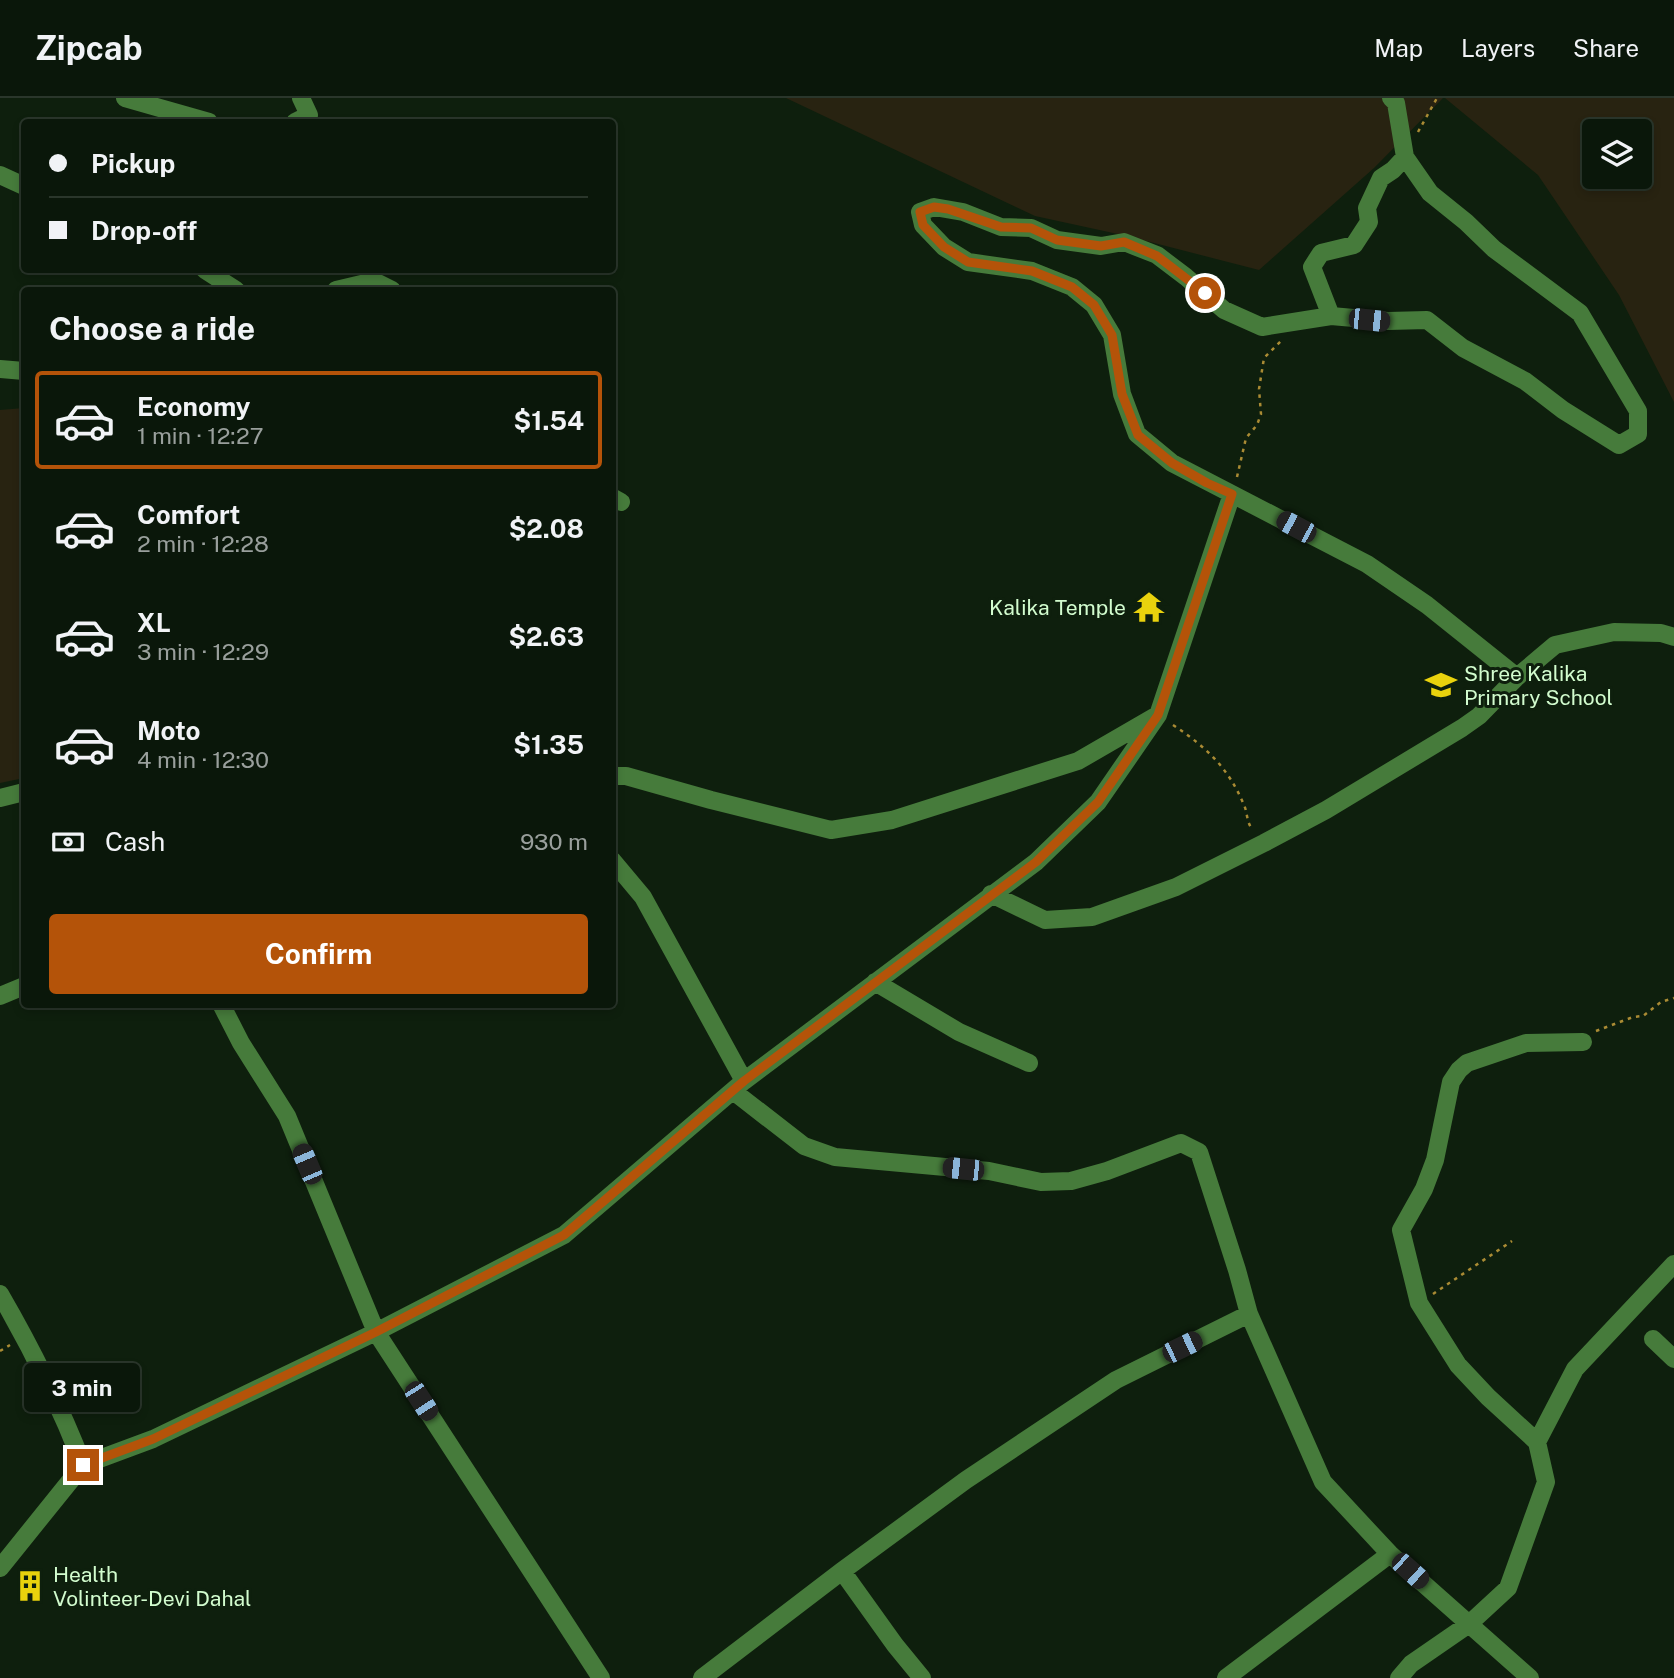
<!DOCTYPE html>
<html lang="en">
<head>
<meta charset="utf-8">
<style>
  :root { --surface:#0a170a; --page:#182418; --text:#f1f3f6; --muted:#999f9c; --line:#2a362b; --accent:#b45309 }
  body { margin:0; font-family:"Public Sans",sans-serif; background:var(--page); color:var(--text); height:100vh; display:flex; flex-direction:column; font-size:26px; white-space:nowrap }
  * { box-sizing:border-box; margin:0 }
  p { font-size:23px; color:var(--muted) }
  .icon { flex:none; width:38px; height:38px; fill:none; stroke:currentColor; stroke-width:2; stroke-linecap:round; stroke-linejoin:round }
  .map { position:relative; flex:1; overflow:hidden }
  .panel { position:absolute; left:21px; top:189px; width:595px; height:721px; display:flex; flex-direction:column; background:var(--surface); border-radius:7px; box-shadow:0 4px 10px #0003,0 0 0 2px var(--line) }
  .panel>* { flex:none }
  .top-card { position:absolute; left:21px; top:21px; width:595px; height:154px; border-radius:7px; box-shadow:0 4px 10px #0003,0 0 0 2px var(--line); display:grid; align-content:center; height:154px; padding:0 28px; background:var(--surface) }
  .buttons { position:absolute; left:1582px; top:21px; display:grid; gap:14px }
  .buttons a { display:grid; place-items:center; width:70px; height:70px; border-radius:7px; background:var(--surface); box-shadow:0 4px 10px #0003,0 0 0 2px var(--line); font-size:35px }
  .end { position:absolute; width:32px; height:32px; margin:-16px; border:9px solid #b45309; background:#fff; box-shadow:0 0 0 4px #fff }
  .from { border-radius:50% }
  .bubble { position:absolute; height:49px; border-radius:7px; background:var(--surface); box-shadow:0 4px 10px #0003,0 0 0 2px var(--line); font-size:23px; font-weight:700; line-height:49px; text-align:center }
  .car { position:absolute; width:21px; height:42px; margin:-21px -10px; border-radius:9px; box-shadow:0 0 5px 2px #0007; background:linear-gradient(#222 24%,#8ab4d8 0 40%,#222 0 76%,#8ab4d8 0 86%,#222 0) }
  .top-card b { display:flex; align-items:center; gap:24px; height:66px; font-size:26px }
  .top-card b+b { border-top:2px solid var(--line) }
  .top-card i { width:18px; height:18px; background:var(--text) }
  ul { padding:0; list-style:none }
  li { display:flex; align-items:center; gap:21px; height:98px; margin:0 14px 10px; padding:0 14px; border:4px solid transparent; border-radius:7px }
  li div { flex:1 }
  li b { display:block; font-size:26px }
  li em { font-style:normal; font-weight:700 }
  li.selected { border-color:var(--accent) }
  li>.icon { width:63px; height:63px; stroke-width:1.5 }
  h2 { padding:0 28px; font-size:32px; line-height:84px }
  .pay { display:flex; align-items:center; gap:18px; height:77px; padding:0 28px; font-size:26px }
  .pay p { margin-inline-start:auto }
  .primary-button { display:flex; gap:14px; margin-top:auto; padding:14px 28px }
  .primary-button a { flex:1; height:80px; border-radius:7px; background:var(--accent); color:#fff; font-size:28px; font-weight:700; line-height:80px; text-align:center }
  header { display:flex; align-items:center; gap:42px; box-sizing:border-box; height:98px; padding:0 35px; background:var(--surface); border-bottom:2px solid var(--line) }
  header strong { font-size:33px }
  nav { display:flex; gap:38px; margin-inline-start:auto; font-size:24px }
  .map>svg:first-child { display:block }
</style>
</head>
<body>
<header>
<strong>Zipcab</strong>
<nav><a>Map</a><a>Layers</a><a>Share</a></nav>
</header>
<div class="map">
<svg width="1674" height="1580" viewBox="0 0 1674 1580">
  <rect width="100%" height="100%" fill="#0e1f0d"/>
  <path fill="#282311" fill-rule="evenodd" d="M786 0H1443L1374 70 1259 172 1127 138 1035 118Z
    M1445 0H1674V304L1619 197 1538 77ZM1640 33V79H1594V33Z
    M24 310V680L0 685V312Z"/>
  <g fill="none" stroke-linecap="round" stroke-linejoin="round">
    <path stroke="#aa8b34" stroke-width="2.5" stroke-dasharray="3.5 5" stroke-linecap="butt" d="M1418 34 1437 0
      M1237 379 1246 340 1257 327 1261 316 1259 291 1264 260 1282 242
      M1173 627C1206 649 1228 669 1244 707 1248 716 1246 724 1253 732
      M1596 933 1633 919 1643 918 1661 904 1674 900
      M1433 1196 1512 1143
      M0 1253 10 1247"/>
    <path stroke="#467b3b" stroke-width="18" d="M125 0 209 24
      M1391 0 1396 5 1405 59 1393 72 1381 80 1367 110 1369 124 1354 147 1321 155 1312 169 1331 218 1262 229 1224 212 1186 179 1157 157 1124 144 1101 148 1057 142 1031 130 1001 129 963 114 934 109 920 114 923 127 944 149 968 164 1032 173 1072 189 1094 207 1112 237 1122 296 1137 336 1172 365 1367 466 1427 507 1517 579
      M295 24 309 17 301 0
      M0 77 24 88
      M205 172 236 192
      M336 192 374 183 392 192
      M1331 218 1388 223 1427 222 1463 250 1525 283 1563 312 1619 347 1638 336V313L1580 215 1494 151 1466 124 1430 95 1405 59
      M0 271 24 273
      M612 399 621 404
      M612 678H626L711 702 831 732 892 722 1078 663 1154 619
      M0 700 24 694
      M612 762 643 799 744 983
      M991 796 1045 822 1092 819 1176 789 1264 745 1326 712 1462 630 1479 618 1517 579 1555 547 1614 534 1661 535 1674 539
      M875 884 959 934 1029 965
      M0 898 24 888
      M221 906 241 945 287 1018 376 1234 601 1580
      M733 993 804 1048 835 1059 989 1073 1041 1084 1071 1083 1107 1073 1181 1045 1199 1054 1237 1172 1249 1216
      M0 1196C32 1251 60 1308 83 1367
      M1653 1241 1674 1261
      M1537 1344 1488 1299 1458 1267 1419 1205 1401 1132 1424 1091 1435 1062 1451 984 1459 972 1467 965 1526 945 1583 944
      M0 1470 83 1367 153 1341 376 1234 564 1137 744 983 1036 764 1098 704 1158 617 1232 396
      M842 1473 895 1547 922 1580
      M702 1580 842 1473 966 1382 1116 1282 1249 1216 1323 1384 1390 1456 1469 1526 1508 1490 1546 1384 1537 1344 1575 1271 1674 1166
      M1226 1580 1390 1456
      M1399 1580 1411 1566 1469 1526 1530 1580"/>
  </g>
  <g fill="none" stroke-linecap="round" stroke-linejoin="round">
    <path stroke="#b45309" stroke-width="9" d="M83 1367 153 1341 376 1234 564 1137 744 983 1036 764 1098 704 1158 617 1232 396 1207 385 1172 365 1138 337 1122 296 1112 237 1094 207 1072 189 1032 173 968 164 944 149 923 127 920 114 934 109 948 111 1001 129 1031 130 1057 142 1101 148 1124 144 1157 158 1205 195"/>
  </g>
  <defs>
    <symbol id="temple-bare" viewBox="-9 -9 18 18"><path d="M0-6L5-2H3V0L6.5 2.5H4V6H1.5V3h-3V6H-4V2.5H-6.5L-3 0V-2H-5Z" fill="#e9d20d" stroke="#0e1f0d" stroke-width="2.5" paint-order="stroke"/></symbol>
    <symbol id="school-bare" viewBox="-9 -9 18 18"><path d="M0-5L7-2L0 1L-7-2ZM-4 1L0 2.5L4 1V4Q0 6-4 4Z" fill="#e9d20d" stroke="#0e1f0d" stroke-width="2.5" paint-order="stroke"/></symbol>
    <symbol id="building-bare" viewBox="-9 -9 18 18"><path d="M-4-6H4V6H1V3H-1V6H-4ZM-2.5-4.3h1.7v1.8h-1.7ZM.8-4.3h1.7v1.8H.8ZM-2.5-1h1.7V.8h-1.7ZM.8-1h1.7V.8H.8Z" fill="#e9d20d" stroke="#0e1f0d" stroke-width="2.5" paint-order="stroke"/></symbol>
  </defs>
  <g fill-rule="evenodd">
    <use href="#temple-bare" x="1127" y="487" width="44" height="44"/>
    <use href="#school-bare" x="1419" y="565" width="44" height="44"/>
    <use href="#building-bare" x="8" y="1466" width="44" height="44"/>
  </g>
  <g text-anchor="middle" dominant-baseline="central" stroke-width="6" stroke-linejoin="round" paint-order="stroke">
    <g font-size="21" fill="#d2fcce" stroke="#0e1f0d" text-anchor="start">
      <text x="1126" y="509" text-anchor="end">Kalika Temple</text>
      <text x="1464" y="575">Shree Kalika<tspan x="1464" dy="24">Primary School</tspan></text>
      <text x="53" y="1476">Health<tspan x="53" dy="24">Volinteer-Devi Dahal</tspan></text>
    </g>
  </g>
</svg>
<div class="buttons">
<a><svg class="icon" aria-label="layers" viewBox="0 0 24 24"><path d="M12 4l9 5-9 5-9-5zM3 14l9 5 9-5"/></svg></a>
</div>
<i class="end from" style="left:1205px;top:195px"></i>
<i class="end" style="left:83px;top:1367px"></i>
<div class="bubble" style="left:24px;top:1265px;width:116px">3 min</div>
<i class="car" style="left:1369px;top:222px;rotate:96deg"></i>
<i class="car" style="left:1296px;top:429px;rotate:298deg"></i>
<i class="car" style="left:307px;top:1066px;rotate:337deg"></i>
<i class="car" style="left:963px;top:1071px;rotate:276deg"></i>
<i class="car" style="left:1182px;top:1249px;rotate:64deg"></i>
<i class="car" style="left:421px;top:1303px;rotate:147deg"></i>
<i class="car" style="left:1410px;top:1473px;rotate:132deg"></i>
<div class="top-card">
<b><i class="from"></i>Pickup</b>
<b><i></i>Drop-off</b>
</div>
<section class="panel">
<h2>Choose a ride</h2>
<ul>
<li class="selected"><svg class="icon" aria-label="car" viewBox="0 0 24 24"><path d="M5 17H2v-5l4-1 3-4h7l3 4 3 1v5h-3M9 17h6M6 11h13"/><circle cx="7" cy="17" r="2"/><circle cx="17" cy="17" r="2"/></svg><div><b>Economy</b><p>1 min · 12:27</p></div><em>$1.54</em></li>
<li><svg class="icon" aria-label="car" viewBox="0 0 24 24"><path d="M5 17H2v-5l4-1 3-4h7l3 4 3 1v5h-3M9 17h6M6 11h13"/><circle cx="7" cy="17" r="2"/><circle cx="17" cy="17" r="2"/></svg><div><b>Comfort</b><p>2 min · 12:28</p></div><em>$2.08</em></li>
<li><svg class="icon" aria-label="car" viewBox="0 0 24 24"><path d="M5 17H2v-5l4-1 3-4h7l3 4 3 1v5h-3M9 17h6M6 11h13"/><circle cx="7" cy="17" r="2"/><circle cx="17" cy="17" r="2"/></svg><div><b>XL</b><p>3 min · 12:29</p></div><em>$2.63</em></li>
<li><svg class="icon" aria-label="car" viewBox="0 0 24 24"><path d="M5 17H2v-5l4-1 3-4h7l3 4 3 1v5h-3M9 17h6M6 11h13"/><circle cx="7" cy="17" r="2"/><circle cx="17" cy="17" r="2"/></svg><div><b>Moto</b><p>4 min · 12:30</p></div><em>$1.35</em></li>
</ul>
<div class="pay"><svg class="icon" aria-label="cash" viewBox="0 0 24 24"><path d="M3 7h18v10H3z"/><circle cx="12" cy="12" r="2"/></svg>Cash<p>930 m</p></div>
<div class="primary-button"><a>Confirm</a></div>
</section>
</div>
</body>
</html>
